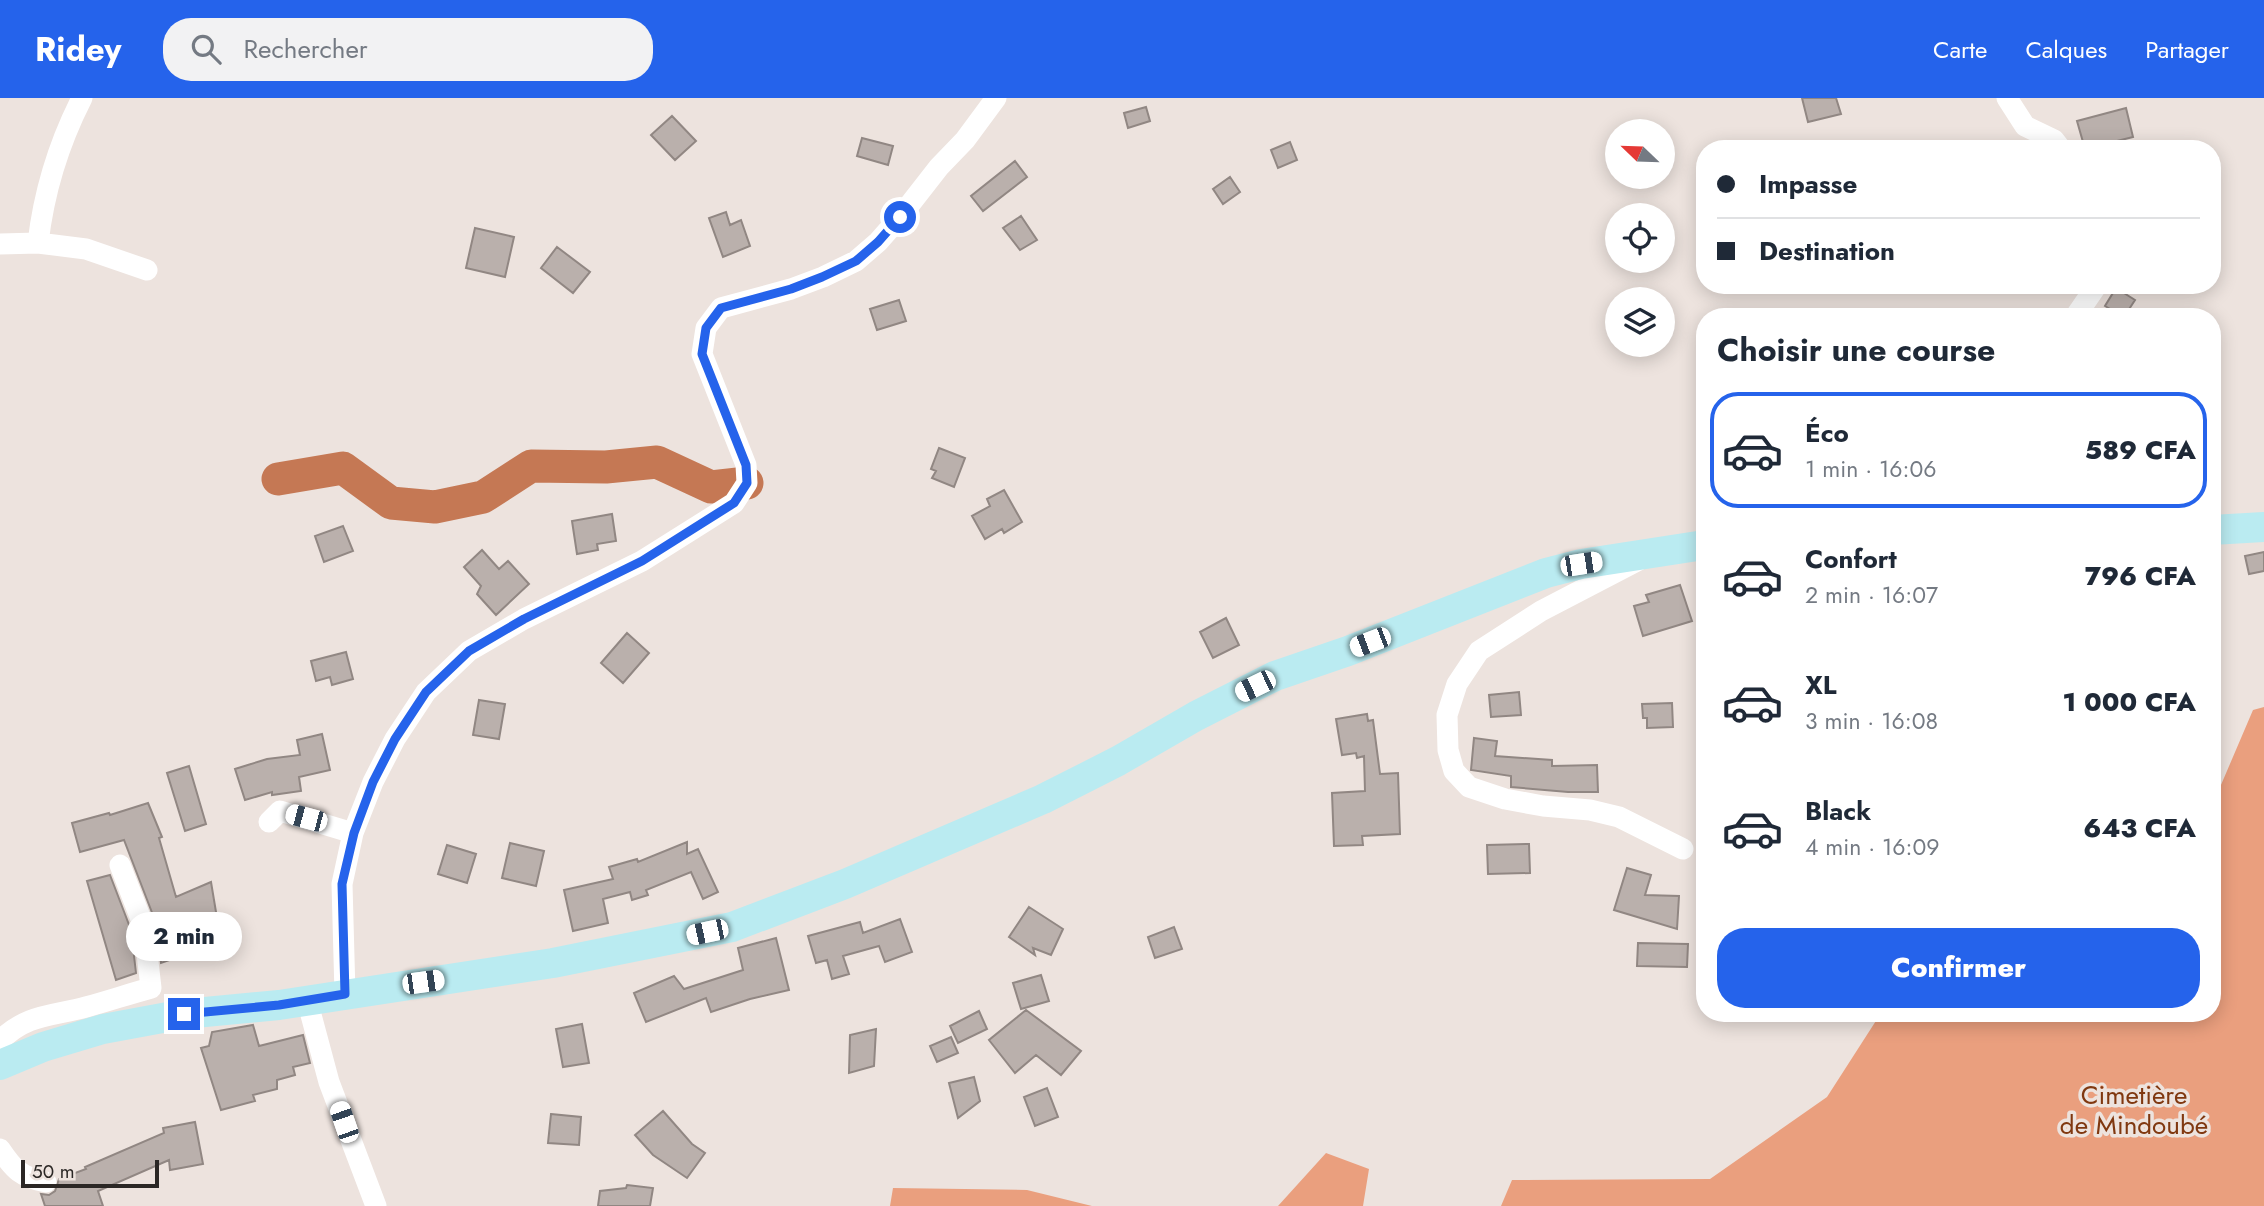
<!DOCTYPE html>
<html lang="fr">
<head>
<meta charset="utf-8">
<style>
  :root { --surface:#fff; --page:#f2f2f3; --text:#1f2937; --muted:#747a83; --line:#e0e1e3; --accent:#2563eb }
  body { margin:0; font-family:Jost,sans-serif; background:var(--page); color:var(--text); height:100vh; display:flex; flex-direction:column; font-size:26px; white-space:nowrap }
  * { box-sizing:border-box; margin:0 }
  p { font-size:23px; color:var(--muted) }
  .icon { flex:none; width:38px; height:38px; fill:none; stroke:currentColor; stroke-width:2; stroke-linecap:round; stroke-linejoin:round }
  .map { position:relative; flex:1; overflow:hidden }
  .side { position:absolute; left:1696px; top:210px; width:525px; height:714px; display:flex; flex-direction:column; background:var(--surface); border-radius:28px; box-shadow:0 4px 18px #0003 }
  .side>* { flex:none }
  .hud { position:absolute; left:1696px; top:42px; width:525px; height:154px; border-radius:28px; box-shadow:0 4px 18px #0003; display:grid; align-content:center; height:154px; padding:0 21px; background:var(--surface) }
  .needle { width:46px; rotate:293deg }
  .tools { position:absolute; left:1605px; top:21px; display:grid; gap:14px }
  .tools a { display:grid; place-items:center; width:70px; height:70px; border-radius:50%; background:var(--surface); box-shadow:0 4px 18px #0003; font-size:35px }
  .scale { position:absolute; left:21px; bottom:18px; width:138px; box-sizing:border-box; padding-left:7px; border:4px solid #2b2725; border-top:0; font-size:19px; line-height:24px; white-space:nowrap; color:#2b2725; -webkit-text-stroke:5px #ede3de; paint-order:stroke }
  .end { position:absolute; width:32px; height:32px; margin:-16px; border:9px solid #2563eb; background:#fff; box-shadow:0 0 0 4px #fff }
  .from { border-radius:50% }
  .bubble { position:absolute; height:49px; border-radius:24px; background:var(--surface); box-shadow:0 4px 18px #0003; font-size:23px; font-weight:800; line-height:49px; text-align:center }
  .car { position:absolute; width:21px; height:42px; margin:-21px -10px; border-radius:9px; box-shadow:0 0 5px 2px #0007; background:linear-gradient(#fff 24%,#345 0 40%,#fff 0 76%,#345 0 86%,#fff 0) }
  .hud b { display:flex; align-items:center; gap:24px; height:66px; font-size:26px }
  .hud b+b { border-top:2px solid var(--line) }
  .hud i { width:18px; height:18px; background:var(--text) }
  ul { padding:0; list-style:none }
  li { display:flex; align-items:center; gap:21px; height:116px; margin:0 14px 10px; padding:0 7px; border:4px solid transparent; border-radius:28px }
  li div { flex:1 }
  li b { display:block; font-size:26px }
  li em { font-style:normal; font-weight:800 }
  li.active { border-color:var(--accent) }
  li>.icon { width:63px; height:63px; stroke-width:1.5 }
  h2 { padding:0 21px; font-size:32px; line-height:84px }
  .primary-button { display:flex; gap:14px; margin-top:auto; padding:14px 21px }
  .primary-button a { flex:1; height:80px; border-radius:28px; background:var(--accent); color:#fff; font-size:28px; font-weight:800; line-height:80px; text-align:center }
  header { display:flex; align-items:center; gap:42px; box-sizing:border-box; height:98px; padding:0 35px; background:var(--accent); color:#fff }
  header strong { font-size:33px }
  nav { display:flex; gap:38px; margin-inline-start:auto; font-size:24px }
  .search { width:490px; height:63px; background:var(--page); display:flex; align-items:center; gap:18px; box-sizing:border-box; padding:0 24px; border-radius:28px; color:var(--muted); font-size:26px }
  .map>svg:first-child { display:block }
</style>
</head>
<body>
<header>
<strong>Ridey</strong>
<div class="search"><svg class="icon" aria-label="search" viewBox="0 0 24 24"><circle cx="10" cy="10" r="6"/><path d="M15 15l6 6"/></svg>Rechercher</div>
<nav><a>Carte</a><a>Calques</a><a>Partager</a></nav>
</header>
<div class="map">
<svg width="2264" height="1108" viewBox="0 0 2264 1108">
  <rect width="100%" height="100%" fill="#ede3de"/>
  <path fill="#ea9f7e" d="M2264 609V1108H1501L1512 1082 1710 1081 1827 999 1881 915H2212V708L2253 612Z
    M1326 1055 1369 1071 1363 1108H1278Z
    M893 1090 1027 1092 1092 1108H890Z"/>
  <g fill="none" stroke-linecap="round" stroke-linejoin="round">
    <path stroke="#c57854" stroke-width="33" d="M278 381 343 370 391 405 435 409 483 399 531 368 606 369 657 364 711 389 747 385"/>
  </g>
  <path fill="#bab0ac" stroke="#918783" stroke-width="2" d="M1802 0H1836L1841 16 1808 24Z
    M1146 9 1150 23 1128 30 1124 15Z
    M2126 10 2133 39 2085 51 2077 23Z
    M672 18 696 43 675 62 651 37Z
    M862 40 893 48 888 67 857 58Z
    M1290 44 1297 62 1278 70 1271 52Z
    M1015 63 1027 79 983 113 971 98Z
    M1230 79 1240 94 1223 106 1213 91Z
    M726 114 730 127 741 122 750 148 723 159 709 120Z
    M1021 118 1037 142 1020 152 1003 130Z
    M475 130 514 139 505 179 466 170Z
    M557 149 590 174 573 195 541 170Z
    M2116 190 2135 202 2124 219 2105 208Z
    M899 202 906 223 877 232 870 211Z
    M939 350 965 360 954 389 932 380 936 373 931 371Z
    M1004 392 1022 424 1004 435 1002 431 985 441 972 418 990 408 987 401Z
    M612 416 616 443 597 446 598 452 577 456 572 423Z
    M343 428 353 453 324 464 315 438Z
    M482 452 499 471 508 463 529 486 496 517 477 496 481 488 464 469Z
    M2264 454V473L2249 476 2245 458Z
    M1680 487 1692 523 1643 538 1634 508 1649 504 1646 497Z
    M1226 520 1239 547 1213 560 1200 534Z
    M627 535 649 555 623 585 601 565Z
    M346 554 353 581 332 587 330 579 316 583 311 563Z
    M1519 594 1521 617 1491 619 1489 597Z
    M479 602 505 606 499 641 473 637Z
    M1672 605 1673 629 1647 630V620H1643L1642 606Z
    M1367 616 1368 623 1373 622 1380 676 1398 675 1400 736 1362 738 1363 747 1334 748 1332 695 1365 693 1364 658 1357 660 1356 655 1342 657 1336 621Z
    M322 636 330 672 299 679 301 693 272 697V694L245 702 235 671 267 661 300 657 297 642Z
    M1474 640 1497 643 1495 658 1552 662V668L1597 667 1598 694H1568L1511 689V678L1471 672Z
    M189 668 206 726 185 733 167 675Z
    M148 705 162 739 159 740 176 799 211 784 217 820 186 833 193 854 161 865 156 825 124 742 80 754 72 725 109 715 110 717Z
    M687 744V756L698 751 718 794 703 801 691 774 646 792 648 797 632 802 630 794 603 801 608 825 573 833 564 792 613 781 609 769 637 761 638 764Z
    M510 745 544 753 536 788 502 780Z
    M1529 746 1530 775 1488 776 1487 747Z
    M447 747 476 756 467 785 438 776Z
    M1627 770 1651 777 1645 797 1679 798 1677 831 1614 812Z
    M110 777 131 832 136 875 116 882 87 783Z
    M1029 809 1063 831 1051 857 1033 850 1035 857 1009 839Z
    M900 821 912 854 885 864 879 848 843 858 849 876 832 881 827 862 816 865 808 838 860 824 863 835Z
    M1174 829 1182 851 1155 860 1148 839Z
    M776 840 789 892 750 901 711 914 706 900 646 924 634 895 674 878 684 891 743 872 738 850Z
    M1638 845 1688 846 1687 869 1637 868Z
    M1041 877 1049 903 1021 911 1013 885Z
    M1026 912 1081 953 1061 977 1036 957 1015 975 989 942Z
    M979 913 987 931 958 945 950 928Z
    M582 926 589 965 563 969 556 931Z
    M253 927 259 948 303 937 310 965 293 969 295 977 277 982V991L253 997 255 1003 221 1012 201 950 209 948 212 934Z
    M876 931 874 968 849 975 850 937Z
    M951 939 958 955 937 964 930 948Z
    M974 979 980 1003 958 1020 949 985Z
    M1047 990 1058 1019 1035 1028 1024 999Z
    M663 1013 692 1046 705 1055 687 1080 653 1057 635 1037Z
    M551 1016 581 1019 579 1047 548 1045Z
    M195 1024 203 1066 170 1072 169 1062 98 1093 103 1108H45L41 1096 49 1097 55 1093 59 1081 86 1071 85 1069 164 1035 163 1030Z
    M627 1087 653 1090 650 1108H598L600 1093 626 1090Z"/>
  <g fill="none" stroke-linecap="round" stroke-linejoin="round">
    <path stroke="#fff" stroke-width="21" d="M2007 0 2025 28 2054 42 2061 51
      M38 145C44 93 58 47 82 0
      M0 146 38 145 86 151 147 172
      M2075 219 2097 187
      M1639 462 1541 513 1479 553 1457 586 1447 617 1448 652 1454 673 1469 689 1505 701 1543 708 1590 712 1619 719 1683 751
      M269 724 280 713 353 735
      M345 896 342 786 353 735 373 684 395 641 426 594 469 553 524 521 642 463 734 405 747 385 746 367 702 256 706 230 721 210 791 191 823 179 856 163 878 144 900 119 939 69 965 42 996 0
      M307 902 329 984 376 1108
      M0 943C26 916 53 918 86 909 108 903 129 896 151 890L144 829 120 767
      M0 1051C14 1072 21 1079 46 1084"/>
    <path stroke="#baebf1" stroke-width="30" d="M2212 432 2264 429
      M0 967 43 949 103 931 184 916 279 907 553 865 732 829 845 786 1043 701 1118 663 1196 618 1275 578 1348 553 1546 475 1581 466 1704 447"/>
  </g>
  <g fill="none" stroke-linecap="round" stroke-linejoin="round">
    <path stroke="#2563eb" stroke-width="9" d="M184 916 279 907 345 896 342 786 354 735 373 684 395 641 426 594 469 553 524 521 642 463 734 405 747 385 746 367 702 256 706 230 721 210 791 191 822 179 856 163 878 144 900 119"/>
  </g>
  <g text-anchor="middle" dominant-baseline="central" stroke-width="7" stroke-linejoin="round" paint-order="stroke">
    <g font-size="26" fill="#803810" stroke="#ede3de">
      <text x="2134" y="997">Cimetière<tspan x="2134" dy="30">de Mindoubé</tspan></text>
    </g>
  </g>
</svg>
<div class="tools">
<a><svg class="needle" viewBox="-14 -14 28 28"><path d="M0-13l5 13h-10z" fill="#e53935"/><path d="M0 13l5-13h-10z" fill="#747a83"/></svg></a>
<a><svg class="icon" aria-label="locate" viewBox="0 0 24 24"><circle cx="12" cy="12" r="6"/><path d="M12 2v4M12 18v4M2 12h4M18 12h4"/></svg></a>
<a><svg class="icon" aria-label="layers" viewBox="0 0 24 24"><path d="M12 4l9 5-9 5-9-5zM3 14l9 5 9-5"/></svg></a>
</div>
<div class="scale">50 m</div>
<i class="end from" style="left:900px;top:119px"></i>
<i class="end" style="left:184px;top:916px"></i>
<div class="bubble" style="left:126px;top:814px;width:116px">2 min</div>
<i class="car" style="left:1581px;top:466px;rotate:81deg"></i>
<i class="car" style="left:1370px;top:544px;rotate:249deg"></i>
<i class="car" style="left:1255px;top:588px;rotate:244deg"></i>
<i class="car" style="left:306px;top:720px;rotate:285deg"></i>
<i class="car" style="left:707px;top:834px;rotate:258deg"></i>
<i class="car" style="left:423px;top:884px;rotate:82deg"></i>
<i class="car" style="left:344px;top:1024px;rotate:341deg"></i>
<div class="hud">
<b><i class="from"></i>Impasse</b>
<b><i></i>Destination</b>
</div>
<section class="side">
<h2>Choisir une course</h2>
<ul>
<li class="active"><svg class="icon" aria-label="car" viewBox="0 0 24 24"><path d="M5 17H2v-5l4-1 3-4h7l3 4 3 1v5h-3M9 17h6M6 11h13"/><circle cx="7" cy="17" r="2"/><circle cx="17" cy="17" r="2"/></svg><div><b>Éco</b><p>1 min · 16:06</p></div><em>589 CFA</em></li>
<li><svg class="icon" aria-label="car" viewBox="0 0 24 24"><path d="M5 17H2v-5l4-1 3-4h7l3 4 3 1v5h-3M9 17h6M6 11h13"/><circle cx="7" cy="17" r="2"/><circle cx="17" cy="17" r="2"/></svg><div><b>Confort</b><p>2 min · 16:07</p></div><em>796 CFA</em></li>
<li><svg class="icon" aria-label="car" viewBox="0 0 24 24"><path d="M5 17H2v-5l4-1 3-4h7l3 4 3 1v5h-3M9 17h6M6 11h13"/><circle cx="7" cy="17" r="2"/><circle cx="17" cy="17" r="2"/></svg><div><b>XL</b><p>3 min · 16:08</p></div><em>1 000 CFA</em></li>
<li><svg class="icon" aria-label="car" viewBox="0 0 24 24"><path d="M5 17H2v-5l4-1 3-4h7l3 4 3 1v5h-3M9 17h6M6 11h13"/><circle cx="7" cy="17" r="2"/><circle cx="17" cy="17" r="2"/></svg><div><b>Black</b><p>4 min · 16:09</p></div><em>643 CFA</em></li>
</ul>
<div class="primary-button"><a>Confirmer</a></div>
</section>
</div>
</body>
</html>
